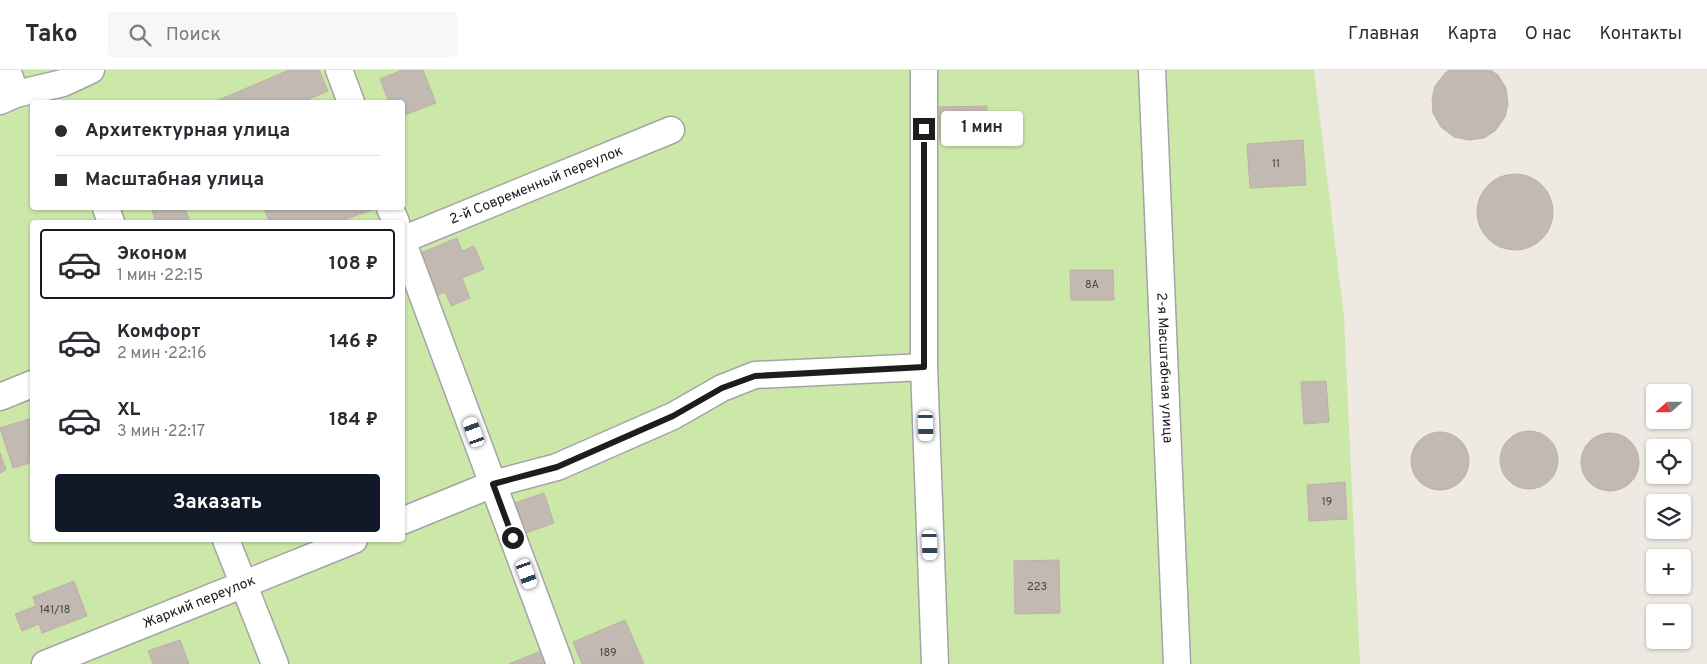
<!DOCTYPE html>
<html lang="ru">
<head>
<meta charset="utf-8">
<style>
  :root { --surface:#fff; --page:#f7f7f7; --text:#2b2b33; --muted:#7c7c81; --line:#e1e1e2; --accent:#111827 }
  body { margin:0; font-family:Overpass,sans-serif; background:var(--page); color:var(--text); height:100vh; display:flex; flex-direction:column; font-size:19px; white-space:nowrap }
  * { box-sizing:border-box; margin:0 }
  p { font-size:16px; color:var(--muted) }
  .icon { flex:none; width:28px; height:28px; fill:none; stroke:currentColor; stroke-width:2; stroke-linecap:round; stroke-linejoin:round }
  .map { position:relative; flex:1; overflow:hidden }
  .panel { position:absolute; left:30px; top:150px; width:375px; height:322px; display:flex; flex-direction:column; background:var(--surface); border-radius:5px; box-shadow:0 1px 4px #0004 }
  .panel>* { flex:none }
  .hud { position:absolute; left:30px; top:30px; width:375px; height:110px; border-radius:5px; box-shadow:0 1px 4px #0004; display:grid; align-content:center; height:110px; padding:0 25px; background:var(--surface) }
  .needle { width:32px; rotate:249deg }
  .tools { position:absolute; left:1646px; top:314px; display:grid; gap:10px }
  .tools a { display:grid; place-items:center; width:45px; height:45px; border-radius:5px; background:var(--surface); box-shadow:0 1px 4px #0004; font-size:25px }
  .end { position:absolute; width:22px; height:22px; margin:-11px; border:6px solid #1d1d1d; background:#fff; box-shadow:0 0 0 2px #fff }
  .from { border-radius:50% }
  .bubble { position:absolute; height:35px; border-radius:5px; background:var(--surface); box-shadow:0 1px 4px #0004; font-size:16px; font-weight:700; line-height:35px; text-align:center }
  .car { position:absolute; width:15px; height:30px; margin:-15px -8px; border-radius:6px; box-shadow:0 0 4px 1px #0007; background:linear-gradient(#fff 24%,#345 0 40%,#fff 0 76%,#345 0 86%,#fff 0) }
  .hud b { display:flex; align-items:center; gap:18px; height:48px; font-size:19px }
  .hud b+b { border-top:1px solid var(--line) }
  .hud i { width:12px; height:12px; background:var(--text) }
  ul { padding:9px 0 0; list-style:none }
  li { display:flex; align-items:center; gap:15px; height:70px; margin:0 10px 8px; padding:0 15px; border:2px solid transparent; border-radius:5px }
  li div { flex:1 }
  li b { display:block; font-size:19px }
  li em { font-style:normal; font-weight:700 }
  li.on { border-color:var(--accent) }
  li>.icon { width:45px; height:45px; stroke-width:1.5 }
  .button { display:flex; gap:10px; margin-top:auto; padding:10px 25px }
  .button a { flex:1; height:58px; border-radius:5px; background:var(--accent); color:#fff; font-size:20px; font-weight:700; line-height:58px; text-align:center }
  header { display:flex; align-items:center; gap:30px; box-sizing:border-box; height:70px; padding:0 25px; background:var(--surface); border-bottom:1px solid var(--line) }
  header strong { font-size:24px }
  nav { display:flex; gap:28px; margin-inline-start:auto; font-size:18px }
  .search { width:350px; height:45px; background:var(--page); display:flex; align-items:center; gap:12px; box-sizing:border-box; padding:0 18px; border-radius:5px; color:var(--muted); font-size:19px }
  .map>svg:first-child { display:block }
</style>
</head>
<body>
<header>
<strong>Tako</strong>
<div class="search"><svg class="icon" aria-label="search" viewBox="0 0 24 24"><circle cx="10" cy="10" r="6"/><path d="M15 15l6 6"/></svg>Поиск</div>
<nav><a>Главная</a><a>Карта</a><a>О нас</a><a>Контакты</a></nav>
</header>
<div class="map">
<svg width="1707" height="594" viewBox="0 0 1707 594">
  <rect width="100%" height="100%" fill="#eeeae3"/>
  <path fill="#cce8a9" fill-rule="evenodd" d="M0 0H1314L1344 247 1360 594H0ZM32 32H402V138H32ZM32 152H402V470H32Z"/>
  <path fill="#c2b9b3" stroke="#bfafa6" d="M289 0H319L328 21 302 32H214Z
    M402 0H423L436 33 402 46V32H389L380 9Z
    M1449 0H1490L1498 5 1506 18 1508 34 1505 47 1495 61 1484 68 1469 70 1454 67 1441 57 1433 43 1432 29 1435 16 1445 3Z
    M987 36V70L940 71 939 37Z
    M1303 70 1306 115 1250 118 1247 74Z
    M1477 142a38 38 0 1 1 76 0a38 38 0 1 1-76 0Z
    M151 138H185L189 150 183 152H156Z
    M268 138H377L338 152H270L264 139Z
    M457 168 462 181 474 176 484 199 462 208 470 228 451 236 445 222 435 226 418 184Z
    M1070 200H1113L1114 230H1071Z
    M1326 311 1329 352 1304 354 1301 312Z
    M32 348V392L13 398 0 358Z
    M1500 390a29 29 0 1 1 58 0a29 29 0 1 1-58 0Z
    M1411 391a29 29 0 1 1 58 0a29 29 0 1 1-58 0Z
    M1581 392a29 29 0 1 1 58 0a29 29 0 1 1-58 0Z
    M0 383 6 400 0 403Z
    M1345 412 1347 449 1309 451 1307 415Z
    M544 423 554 453 520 465 509 435Z
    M1059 490 1060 543 1015 544 1014 491Z
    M74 511 87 546 42 563 39 554 22 561 15 544 36 536 33 527Z
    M625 550 644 594H582L573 572Z
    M180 570 189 594H153L148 581Z
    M543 580 549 594H509Z"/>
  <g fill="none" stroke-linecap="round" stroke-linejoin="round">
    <defs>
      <g id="minor">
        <path d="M7 0 16 24"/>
        <path d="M339 0 351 32"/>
        <path d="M924 0V297L935 594"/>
        <path id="s1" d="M1152 0 1177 594"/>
        <path d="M0 31 16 24 63 13 91 0"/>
        <path d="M106 138 111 152"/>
        <path d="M390 138 396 152"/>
        <path d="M402 170 560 594"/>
        <path id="s2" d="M402 170 671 60"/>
        <path d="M0 327 32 314"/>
        <path d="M402 451 493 414 557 397 673 346 722 318 755 305 924 297"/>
        <path d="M226 470 275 594"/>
        <path id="s3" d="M45 594 354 470"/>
      </g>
    </defs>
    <use href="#minor" stroke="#a4a4a4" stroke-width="29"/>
    <use href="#minor" stroke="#fff" stroke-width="26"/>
  </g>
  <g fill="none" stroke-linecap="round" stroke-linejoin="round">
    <path stroke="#1d1d1d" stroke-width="6" d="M513 468 493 414 557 397 673 346 722 318 755 306 924 297V59"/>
  </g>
  <g text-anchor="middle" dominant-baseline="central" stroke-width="4.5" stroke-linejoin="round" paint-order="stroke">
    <g font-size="11" fill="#464442">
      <text x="1276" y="94">11</text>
      <text x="1092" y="215">8А</text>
      <text x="1327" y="432">19</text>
      <text x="1037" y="517">223</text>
      <text x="55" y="540">141/18</text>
      <text x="608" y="583">189</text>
    </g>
    <g font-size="14" fill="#1d1d1d" stroke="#fff">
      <text stroke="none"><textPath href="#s2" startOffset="145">2-й Современный переулок</textPath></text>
      <text stroke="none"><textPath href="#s1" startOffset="298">2-я Масштабная улица</textPath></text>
      <text stroke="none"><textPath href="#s3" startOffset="166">Жаркий переулок</textPath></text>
    </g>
  </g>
</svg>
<div class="tools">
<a><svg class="needle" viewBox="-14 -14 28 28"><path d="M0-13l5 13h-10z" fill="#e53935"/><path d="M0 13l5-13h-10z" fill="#7c7c81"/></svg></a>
<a><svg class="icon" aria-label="locate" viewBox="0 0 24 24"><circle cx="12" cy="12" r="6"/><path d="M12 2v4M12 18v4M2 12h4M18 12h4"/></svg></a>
<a><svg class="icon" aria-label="layers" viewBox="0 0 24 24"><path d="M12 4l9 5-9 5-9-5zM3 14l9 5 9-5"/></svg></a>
<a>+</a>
<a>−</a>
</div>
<i class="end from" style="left:513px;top:468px"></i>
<i class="end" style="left:924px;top:59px"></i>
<div class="bubble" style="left:941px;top:41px;width:82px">1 мин</div>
<i class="car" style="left:926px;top:356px;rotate:178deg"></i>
<i class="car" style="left:474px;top:362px;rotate:340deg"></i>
<i class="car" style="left:930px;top:475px;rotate:178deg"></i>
<i class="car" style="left:527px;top:504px;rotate:160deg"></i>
<div class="hud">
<b><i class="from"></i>Архитектурная улица</b>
<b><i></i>Масштабная улица</b>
</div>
<section class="panel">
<ul>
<li class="on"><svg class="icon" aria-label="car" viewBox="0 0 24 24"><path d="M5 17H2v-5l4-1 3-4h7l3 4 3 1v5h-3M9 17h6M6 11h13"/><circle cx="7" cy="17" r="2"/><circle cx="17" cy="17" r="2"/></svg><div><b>Эконом</b><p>1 мин · 22:15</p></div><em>108 ₽</em></li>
<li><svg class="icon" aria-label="car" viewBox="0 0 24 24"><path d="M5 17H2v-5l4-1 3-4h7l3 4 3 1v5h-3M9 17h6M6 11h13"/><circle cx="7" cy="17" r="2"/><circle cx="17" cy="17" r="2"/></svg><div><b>Комфорт</b><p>2 мин · 22:16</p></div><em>146 ₽</em></li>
<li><svg class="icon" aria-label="car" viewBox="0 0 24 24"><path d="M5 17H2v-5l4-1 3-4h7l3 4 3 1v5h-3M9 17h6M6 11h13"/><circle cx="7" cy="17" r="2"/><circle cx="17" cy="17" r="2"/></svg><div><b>XL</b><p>3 мин · 22:17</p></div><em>184 ₽</em></li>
</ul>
<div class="button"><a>Заказать</a></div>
</section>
</div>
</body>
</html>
